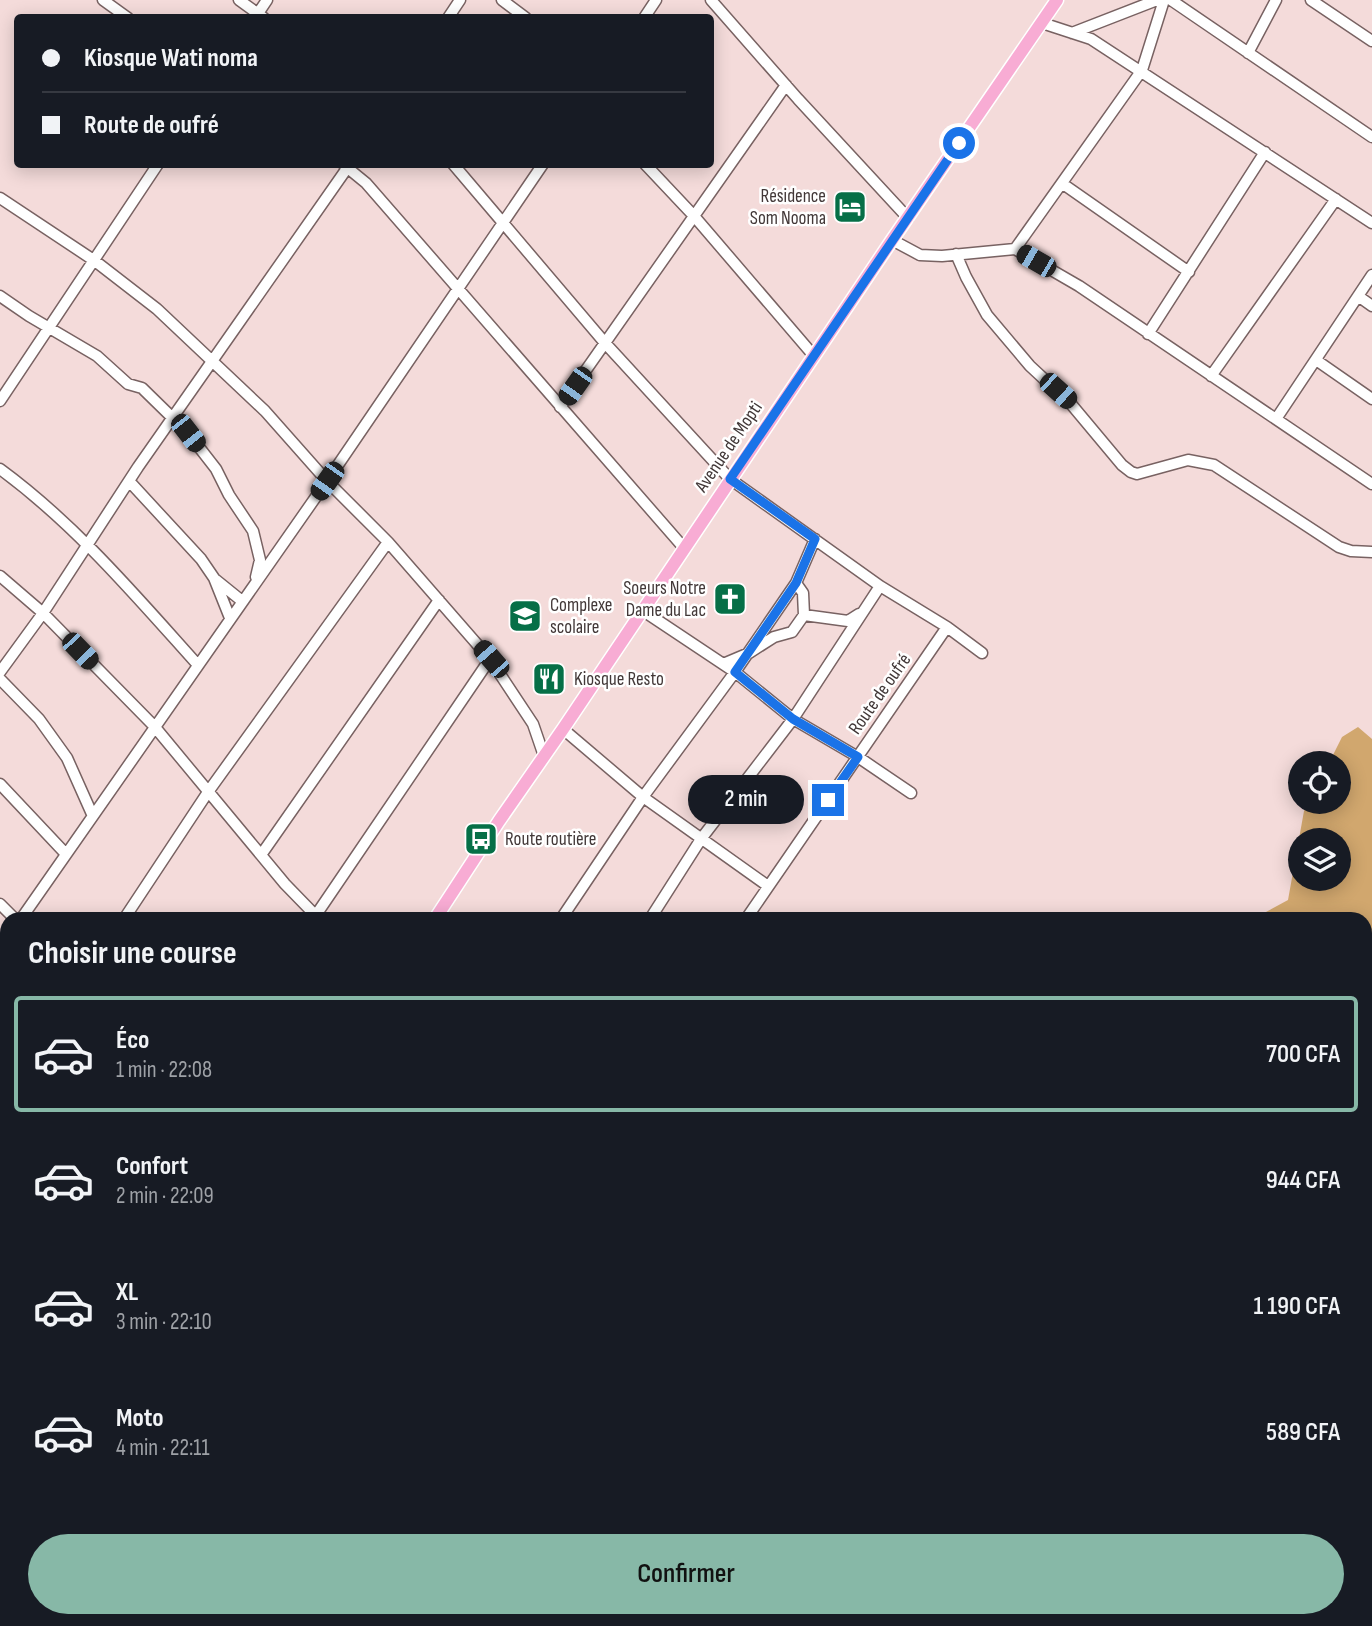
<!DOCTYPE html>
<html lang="fr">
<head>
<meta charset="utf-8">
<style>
  :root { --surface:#171b24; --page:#242831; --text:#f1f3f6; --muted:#9ea1a6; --line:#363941; --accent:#87b8a7 }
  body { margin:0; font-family:"Sofia Sans Condensed",sans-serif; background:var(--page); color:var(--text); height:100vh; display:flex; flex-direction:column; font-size:26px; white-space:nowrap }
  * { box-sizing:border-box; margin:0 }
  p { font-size:23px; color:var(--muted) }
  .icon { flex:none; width:38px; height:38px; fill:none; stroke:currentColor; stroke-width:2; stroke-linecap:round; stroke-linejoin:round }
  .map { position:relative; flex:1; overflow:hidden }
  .sheet { position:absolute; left:0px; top:912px; width:1372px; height:716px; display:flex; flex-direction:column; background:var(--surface); border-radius:21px 21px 0 0; box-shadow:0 4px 18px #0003 }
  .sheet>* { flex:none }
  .banner { position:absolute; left:14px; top:14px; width:700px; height:154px; border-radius:7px; box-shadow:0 4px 18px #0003; display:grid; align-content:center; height:154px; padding:0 28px; background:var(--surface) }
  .buttons { position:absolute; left:1288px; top:751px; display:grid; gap:14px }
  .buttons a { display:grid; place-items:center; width:63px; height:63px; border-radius:50%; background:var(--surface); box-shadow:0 4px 18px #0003; font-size:35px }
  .end { position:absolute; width:32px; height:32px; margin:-16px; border:9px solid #1a73e8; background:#fff; box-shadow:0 0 0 4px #fff }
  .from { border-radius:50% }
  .bubble { position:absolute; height:49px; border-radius:24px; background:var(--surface); box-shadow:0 4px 18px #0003; font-size:23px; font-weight:600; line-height:49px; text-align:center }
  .car { position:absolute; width:21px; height:42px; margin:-21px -10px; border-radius:9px; box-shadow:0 0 5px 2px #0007; background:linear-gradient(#222 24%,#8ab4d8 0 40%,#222 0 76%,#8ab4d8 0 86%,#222 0) }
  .banner b { display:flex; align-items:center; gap:24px; height:66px; font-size:26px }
  .banner b+b { border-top:2px solid var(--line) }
  .banner i { width:18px; height:18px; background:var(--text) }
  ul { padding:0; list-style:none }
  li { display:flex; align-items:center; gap:21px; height:116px; margin:0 14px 10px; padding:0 14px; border:4px solid transparent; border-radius:7px }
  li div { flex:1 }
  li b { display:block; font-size:26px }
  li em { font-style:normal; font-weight:600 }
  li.active { border-color:var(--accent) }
  li>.icon { width:63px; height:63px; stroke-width:1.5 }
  h2 { padding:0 28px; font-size:32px; line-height:84px }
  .primary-button { display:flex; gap:14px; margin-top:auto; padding:14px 28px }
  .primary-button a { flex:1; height:80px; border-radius:42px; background:var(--accent); color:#111; font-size:28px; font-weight:600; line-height:80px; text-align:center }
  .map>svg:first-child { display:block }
</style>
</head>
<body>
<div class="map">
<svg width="1372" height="1626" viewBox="0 0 1372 1626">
  <rect width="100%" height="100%" fill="#f4dbda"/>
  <path fill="#d1a76e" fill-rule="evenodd" d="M1358 727 1372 739V1162L1365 1152V919H1253L1288 900 1304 811 1309 802H1339V763H1329L1342 737ZM1300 840H1339V878H1300Z"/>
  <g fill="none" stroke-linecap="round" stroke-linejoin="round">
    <defs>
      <path id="minor" d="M103 0 128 18
        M239 0 264 18
        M502 0 526 18
        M711 0 798 99 908 218
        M1171 0 1372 137
        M1311 0 1372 41
        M255 18 267 0
        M448 18 460 0
        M644 18 656 0
        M1042 23 1091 39 1372 223
        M1072 33 1157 0
        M1248 53 1276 0
        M453 164 605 343 730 479 880 586 947 627 982 653
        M645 164 694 216 814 356
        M344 165 366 183 684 548
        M1063 184 1189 272
        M0 198 95 261 157 309 265 411 327 481 388 542 490 659 533 724 544 756
        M892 240 920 255 942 256 1015 249 1079 286 1372 484
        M1015 249 1142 70 1164 0
        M956 254 966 277 987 315 1030 366 1071 404 1122 465 1131 472 1137 474 1188 460 1214 465 1339 547 1351 551 1372 552
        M0 296 29 316 97 356 128 384 142 388 188 433 216 469 229 495 253 531 260 560 256 577
        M1358 296 1372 306
        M1148 334 1265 152
        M1316 360 1372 399
        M1211 376 1336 199
        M0 401 158 164
        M560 407 786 85
        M1276 419 1372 275
        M0 469C75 524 135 595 197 664
        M129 481 201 559 214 578 230 618
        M0 576 43 613 154 726 285 884 319 919
        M216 580 242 601
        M796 583 803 593 804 615
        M642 610 735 672 793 719 858 757 911 793
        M723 664 749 653 774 637 792 632 804 615 848 621 859 614
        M0 672 43 613 138 467 350 164
        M0 679 39 719 67 758 92 814
        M563 729 643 797 768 886
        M0 784 65 853
        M261 855 439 600
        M0 904 15 919
        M316 915 490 659
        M21 919 327 481 543 164
        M124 919 208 792 388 542
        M561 919 643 797 735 672 796 583 815 539
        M650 919 701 839 793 719 880 586
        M746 919 947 627
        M0 952 7 941
        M0 1285 7 1290
        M0 1479 7 1487
        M1365 1508 1372 1501
        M1365 1613H1372
        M193 1620 201 1626
        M1000 1620 1003 1626
        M271 1626 275 1620
        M1257 1626 1260 1620
        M1268 1626 1281 1620"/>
      <path id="major" d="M435 919 499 821 563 729 892 240 1057 0
        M0 1561 7 1550"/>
    </defs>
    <use href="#minor" stroke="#786262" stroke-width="13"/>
    <use href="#major" stroke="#fff" stroke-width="15"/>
    <use href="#minor" stroke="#fff" stroke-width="10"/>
    <use href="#major" stroke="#f8acd4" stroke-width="12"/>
  </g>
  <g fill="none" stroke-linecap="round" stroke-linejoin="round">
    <path stroke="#1a73e8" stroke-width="9" d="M828 800 858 757 793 719 735 672 796 583 815 539 730 479 959 143"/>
  </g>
  <defs>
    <symbol id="hotel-square" viewBox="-11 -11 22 22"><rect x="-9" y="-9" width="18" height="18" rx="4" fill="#066f47" stroke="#fff"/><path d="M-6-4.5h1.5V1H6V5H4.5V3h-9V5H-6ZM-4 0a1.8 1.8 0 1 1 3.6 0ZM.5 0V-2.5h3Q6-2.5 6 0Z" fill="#fff"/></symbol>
    <symbol id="church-square" viewBox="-11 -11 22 22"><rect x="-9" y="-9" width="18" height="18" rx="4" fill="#066f47" stroke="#fff"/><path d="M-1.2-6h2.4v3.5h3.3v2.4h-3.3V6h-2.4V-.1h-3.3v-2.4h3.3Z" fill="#fff"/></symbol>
    <symbol id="school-square" viewBox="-11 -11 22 22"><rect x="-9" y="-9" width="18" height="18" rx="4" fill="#066f47" stroke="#fff"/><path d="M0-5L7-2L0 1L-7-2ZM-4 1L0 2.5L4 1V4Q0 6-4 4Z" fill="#fff"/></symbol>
    <symbol id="restaurant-square" viewBox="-11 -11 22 22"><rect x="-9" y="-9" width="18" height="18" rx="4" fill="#066f47" stroke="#fff"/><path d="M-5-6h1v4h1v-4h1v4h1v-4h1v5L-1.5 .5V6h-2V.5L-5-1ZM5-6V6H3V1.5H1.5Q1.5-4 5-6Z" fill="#fff"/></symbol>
    <symbol id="bus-square" viewBox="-11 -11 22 22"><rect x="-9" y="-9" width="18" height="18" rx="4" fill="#066f47" stroke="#fff"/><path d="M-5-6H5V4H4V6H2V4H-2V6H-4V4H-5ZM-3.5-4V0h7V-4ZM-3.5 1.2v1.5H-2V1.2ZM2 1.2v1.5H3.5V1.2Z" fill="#fff"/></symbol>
  </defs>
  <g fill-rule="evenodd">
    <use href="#hotel-square" x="831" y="188" width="38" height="38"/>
    <use href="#church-square" x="711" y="580" width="38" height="38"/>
    <use href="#school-square" x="506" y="597" width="38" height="38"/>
    <use href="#restaurant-square" x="530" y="660" width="38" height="38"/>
    <use href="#bus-square" x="462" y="820" width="38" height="38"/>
  </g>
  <g text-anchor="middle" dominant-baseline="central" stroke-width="5" stroke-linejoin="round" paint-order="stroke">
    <g font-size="19" fill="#423838" stroke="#fff" text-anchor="start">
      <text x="826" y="196" text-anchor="end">Résidence<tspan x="826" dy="22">Som Nooma</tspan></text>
      <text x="706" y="588" text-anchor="end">Soeurs Notre<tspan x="706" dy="22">Dame du Lac</tspan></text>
      <text x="550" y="605">Complexe<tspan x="550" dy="22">scolaire</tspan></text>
      <text x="574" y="679">Kiosque Resto</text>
      <text x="505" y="839">Route routière</text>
    </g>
    <g font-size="19" fill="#423838" stroke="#fff">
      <text transform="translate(729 447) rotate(-56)">Avenue de Mopti</text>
      <text transform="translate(880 694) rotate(-55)">Route de oufré</text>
    </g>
  </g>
</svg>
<div class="buttons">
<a><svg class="icon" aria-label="locate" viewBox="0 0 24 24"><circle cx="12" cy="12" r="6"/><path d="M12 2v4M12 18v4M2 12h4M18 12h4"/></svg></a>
<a><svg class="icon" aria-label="layers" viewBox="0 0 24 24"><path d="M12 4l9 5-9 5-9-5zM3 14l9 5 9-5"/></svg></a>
</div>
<i class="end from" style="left:959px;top:143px"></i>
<i class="end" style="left:828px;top:800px"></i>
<div class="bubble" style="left:688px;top:775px;width:116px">2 min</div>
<i class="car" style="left:1036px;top:261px;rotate:300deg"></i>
<i class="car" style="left:575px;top:386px;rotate:215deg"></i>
<i class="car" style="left:1058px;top:391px;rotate:132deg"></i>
<i class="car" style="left:188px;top:433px;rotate:142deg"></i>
<i class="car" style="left:327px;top:481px;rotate:215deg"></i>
<i class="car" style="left:80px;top:651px;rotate:136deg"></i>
<i class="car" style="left:491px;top:659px;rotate:319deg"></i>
<div class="banner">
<b><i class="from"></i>Kiosque Wati noma</b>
<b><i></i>Route de oufré</b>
</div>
<section class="sheet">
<h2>Choisir une course</h2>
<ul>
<li class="active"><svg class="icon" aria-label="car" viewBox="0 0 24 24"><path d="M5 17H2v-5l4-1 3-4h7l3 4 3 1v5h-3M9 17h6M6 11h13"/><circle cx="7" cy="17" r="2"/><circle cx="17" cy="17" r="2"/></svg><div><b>Éco</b><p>1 min · 22:08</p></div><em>700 CFA</em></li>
<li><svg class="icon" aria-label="car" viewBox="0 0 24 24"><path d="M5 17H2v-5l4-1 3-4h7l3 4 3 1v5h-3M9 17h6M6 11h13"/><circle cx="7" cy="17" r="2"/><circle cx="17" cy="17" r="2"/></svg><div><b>Confort</b><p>2 min · 22:09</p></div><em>944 CFA</em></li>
<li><svg class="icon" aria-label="car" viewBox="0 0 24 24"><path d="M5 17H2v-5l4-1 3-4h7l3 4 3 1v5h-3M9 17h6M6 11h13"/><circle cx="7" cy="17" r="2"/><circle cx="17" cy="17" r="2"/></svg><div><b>XL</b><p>3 min · 22:10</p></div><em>1 190 CFA</em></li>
<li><svg class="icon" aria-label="car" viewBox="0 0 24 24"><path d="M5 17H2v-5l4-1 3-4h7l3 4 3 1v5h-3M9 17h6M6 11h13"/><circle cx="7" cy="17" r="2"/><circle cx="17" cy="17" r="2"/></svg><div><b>Moto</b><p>4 min · 22:11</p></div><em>589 CFA</em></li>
</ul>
<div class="primary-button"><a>Confirmer</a></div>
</section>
</div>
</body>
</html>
